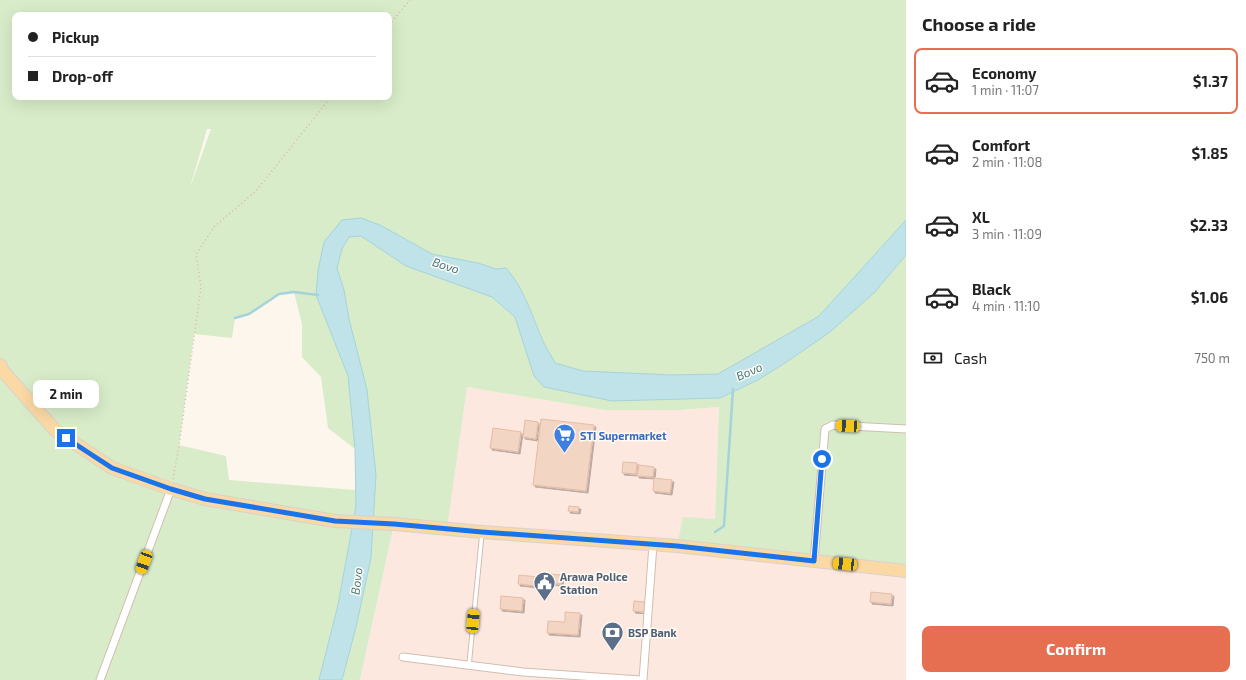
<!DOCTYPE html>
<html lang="en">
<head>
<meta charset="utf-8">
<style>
  :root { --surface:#fff; --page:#f6f6f6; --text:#222; --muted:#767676; --line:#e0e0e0; --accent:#e76f51 }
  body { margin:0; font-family:"Exo 2",sans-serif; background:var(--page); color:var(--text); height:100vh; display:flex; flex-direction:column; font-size:15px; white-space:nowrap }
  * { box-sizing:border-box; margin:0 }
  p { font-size:13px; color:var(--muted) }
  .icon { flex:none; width:22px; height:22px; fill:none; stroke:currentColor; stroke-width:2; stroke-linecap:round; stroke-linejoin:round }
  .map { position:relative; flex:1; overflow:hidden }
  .panel { display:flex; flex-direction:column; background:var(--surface); width:340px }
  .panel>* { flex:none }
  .guide { position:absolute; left:12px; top:12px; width:380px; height:88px; border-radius:8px; box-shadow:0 4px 16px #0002; display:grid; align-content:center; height:88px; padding:0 16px; background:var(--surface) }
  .end { position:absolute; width:18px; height:18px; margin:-9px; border:5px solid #1a73e8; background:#fff; box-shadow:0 0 0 2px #fff }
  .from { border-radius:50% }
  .bubble { position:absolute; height:28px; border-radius:8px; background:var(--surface); box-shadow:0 4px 16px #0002; font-size:13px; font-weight:700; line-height:28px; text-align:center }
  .car { position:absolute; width:12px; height:24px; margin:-12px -6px; border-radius:5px; box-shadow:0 0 3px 1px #0007; background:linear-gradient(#f5c518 24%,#345 0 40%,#f5c518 0 76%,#345 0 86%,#f5c518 0) }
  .guide b { display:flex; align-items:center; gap:14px; height:38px; font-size:15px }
  .guide b+b { border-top:1px solid var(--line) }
  .guide i { width:10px; height:10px; background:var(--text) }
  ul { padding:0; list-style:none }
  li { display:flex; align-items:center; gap:12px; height:66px; margin:0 8px 6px; padding:0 8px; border:2px solid transparent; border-radius:8px }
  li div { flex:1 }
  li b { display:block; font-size:15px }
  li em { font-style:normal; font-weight:700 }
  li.active { border-color:var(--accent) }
  li>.icon { width:36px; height:36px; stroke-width:1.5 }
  h2 { padding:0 16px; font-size:18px; line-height:48px }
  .pay { display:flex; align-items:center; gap:10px; height:44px; padding:0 16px; font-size:15px }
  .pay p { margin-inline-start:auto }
  .cta { display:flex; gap:8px; margin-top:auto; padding:8px 16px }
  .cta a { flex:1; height:46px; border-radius:8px; background:var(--accent); color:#fff; font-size:16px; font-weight:700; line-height:46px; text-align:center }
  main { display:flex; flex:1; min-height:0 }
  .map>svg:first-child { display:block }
</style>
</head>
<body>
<main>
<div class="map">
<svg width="906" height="680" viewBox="0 0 906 680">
  <defs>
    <filter id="shadow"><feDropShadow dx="2" dy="2" stdDeviation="0" flood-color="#0004"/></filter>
  </defs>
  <rect width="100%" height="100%" fill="#fdf6ec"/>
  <path fill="#fde8e0" d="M467 387 605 410H680L719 407 715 519 906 571V680H360L394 524 447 528Z"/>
  <path fill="#d8ecc9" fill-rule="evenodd" d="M0 0H906V220L819 316 718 374 672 375 583 371 555 363C551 355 546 348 543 340 532 316 524 288 506 268L496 269 478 263 432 254 380 225 342 220 324 316 348 376 355 449 328 428 321 377 302 357V324L294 292 279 294 249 314 235 318 232 338 194 334 179 445 226 456 229 480 356 490V506L338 605 319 680H0ZM15 15H389V97H15ZM207 129H211L191 185V184Z
    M361 236 458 284 492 297 515 317 534 376 689 399 720 398 758 380 788 361 830 332 874 293 906 255V571L677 546 683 517 715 519 719 407 680 410H605L467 387 447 529 394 524 360 680H342L356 627 371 558 349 319 344 290 337 268 342 249 349 237Z"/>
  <path fill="#bfe3e8" stroke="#a5d3da" d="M361 218 380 225 432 254 478 263 496 269 506 268C524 288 532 316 543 341 546 348 551 355 555 363L583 371 672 375 718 374 819 316 906 220V255L874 293 830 332 788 361 758 380 720 398 612 401 544 387 534 376 515 317 492 297 406 266 361 236 349 237 342 249 337 268 344 290 349 319 367 390 376 475 371 558 356 627 342 680H319L338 605 356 506 355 449 348 376 316 295 318 271 324 242 342 220Z"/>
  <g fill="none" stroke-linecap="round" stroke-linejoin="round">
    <path stroke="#a5d3da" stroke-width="2.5" d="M235 318 249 314 279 294 294 292 318 295
      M715 532 724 526 733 389"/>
  </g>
  <path fill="#f3d5c3" stroke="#e6bba3" filter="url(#shadow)" d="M541 419 594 425 586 491 533 485Z
    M525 420 538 422 536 439 523 437Z
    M493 428 521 432 518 452 490 448Z
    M623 462 637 463 636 474 622 473Z
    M639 465 654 467 653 477 637 476Z
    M654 478 672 480 670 493 653 491Z
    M569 506 579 507 578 512 568 511Z
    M539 573 562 575 561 584 538 582Z
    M519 575 538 577 537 586 518 584Z
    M871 592 892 594 891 604 870 602Z
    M501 596 523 598 522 611 500 609Z
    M634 601 645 602 644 612 633 611Z
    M565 612 580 613 578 635 547 633 548 621 565 622Z"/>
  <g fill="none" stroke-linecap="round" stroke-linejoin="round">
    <defs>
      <path id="lane" d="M469 665 482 533"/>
      <path id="street" d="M814 561 825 429 833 425 906 429
        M403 657 523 672 641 680
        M100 680 171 489
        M643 680 653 545"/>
      <path id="primary" d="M0 365 3 371 55 430 112 468 171 489 205 499 335 521 394 524 482 532 677 546 906 571"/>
    </defs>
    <use href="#lane" stroke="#d1beb0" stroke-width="5.5"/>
    <use href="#street" stroke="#d1beb0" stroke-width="9"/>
    <use href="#primary" stroke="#dad1cd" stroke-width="14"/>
    <path stroke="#d9b8a5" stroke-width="1.5" stroke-dasharray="1 3" stroke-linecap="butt" d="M389 25 410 0
      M173 479 179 446 201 287 196 254 215 226 256 191 331 97"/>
    <use href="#lane" stroke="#fff" stroke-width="3.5"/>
    <use href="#street" stroke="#fff" stroke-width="7"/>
    <use href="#primary" stroke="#fbd9a5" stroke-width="12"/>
  </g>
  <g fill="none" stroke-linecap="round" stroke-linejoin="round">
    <path stroke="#1a73e8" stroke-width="5" d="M66 438 112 468 171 489 205 499 335 521 394 524 482 532 677 546 814 561 822 459"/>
  </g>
  <defs>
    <symbol id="supermarket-pin" viewBox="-11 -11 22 30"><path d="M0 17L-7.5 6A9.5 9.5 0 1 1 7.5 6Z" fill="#3f7fe0" stroke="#fffaf3"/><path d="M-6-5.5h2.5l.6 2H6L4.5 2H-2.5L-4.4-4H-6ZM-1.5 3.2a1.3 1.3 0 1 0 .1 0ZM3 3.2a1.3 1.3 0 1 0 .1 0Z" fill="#fff"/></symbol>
    <symbol id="civic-pin" viewBox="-11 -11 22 30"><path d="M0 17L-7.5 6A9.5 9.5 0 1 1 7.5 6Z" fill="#5c6f8a" stroke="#fffaf3"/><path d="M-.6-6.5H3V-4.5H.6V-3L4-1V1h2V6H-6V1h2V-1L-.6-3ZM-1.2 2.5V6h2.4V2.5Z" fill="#fff"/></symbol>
    <symbol id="bank-pin" viewBox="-11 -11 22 30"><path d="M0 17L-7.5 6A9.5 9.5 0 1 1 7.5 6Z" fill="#5c6f8a" stroke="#fffaf3"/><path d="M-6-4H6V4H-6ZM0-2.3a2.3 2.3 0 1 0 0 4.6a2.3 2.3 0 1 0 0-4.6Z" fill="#fff"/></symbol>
  </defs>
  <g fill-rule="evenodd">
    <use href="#supermarket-pin" x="552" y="422" width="25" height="34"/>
    <use href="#civic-pin" x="532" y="570" width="25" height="34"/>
    <use href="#bank-pin" x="600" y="620" width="25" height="34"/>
  </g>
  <g text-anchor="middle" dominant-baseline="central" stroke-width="3" stroke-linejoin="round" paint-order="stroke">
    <g font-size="11" font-weight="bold" fill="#366cbe" stroke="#fffaf3" text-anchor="start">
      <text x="580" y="435">STI Supermarket</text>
    </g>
    <g font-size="11" font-weight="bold" fill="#4e5e75" stroke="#fffaf3" text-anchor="start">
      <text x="560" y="576">Arawa Police<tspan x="560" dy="13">Station</tspan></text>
      <text x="628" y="632">BSP Bank</text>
    </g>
    <g font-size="12" font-style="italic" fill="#437c86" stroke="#fffaf3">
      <text transform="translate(446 265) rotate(18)">Bovo</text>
      <text transform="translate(749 371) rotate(-24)">Bovo</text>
      <text transform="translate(356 581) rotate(-83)">Bovo</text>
    </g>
  </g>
</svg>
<i class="end from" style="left:822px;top:459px"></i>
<i class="end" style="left:66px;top:438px"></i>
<div class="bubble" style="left:33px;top:380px;width:66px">2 min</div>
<i class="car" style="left:848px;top:426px;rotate:273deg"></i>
<i class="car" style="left:144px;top:562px;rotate:200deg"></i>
<i class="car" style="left:845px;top:564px;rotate:276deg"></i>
<i class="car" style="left:473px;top:621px;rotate:5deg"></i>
<div class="guide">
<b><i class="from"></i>Pickup</b>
<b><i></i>Drop-off</b>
</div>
</div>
<section class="panel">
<h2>Choose a ride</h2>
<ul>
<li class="active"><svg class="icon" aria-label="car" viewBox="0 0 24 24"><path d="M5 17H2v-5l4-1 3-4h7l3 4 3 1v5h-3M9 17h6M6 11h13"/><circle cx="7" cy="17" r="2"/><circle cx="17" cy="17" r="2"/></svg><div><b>Economy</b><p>1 min · 11:07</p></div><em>$1.37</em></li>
<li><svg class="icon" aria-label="car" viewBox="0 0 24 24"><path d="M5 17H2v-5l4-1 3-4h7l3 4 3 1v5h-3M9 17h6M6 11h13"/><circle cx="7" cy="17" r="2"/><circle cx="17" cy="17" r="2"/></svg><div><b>Comfort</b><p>2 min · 11:08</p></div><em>$1.85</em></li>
<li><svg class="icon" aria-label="car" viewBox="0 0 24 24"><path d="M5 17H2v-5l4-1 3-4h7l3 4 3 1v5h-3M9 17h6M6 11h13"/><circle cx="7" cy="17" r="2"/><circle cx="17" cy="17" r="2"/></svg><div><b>XL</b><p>3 min · 11:09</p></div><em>$2.33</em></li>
<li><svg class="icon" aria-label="car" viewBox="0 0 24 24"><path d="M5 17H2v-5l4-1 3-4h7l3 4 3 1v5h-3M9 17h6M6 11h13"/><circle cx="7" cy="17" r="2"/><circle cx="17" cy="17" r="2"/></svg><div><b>Black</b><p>4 min · 11:10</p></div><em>$1.06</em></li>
</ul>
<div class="pay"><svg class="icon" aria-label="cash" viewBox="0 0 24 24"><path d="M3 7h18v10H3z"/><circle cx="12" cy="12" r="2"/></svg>Cash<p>750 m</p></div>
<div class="cta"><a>Confirm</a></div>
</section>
</main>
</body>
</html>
